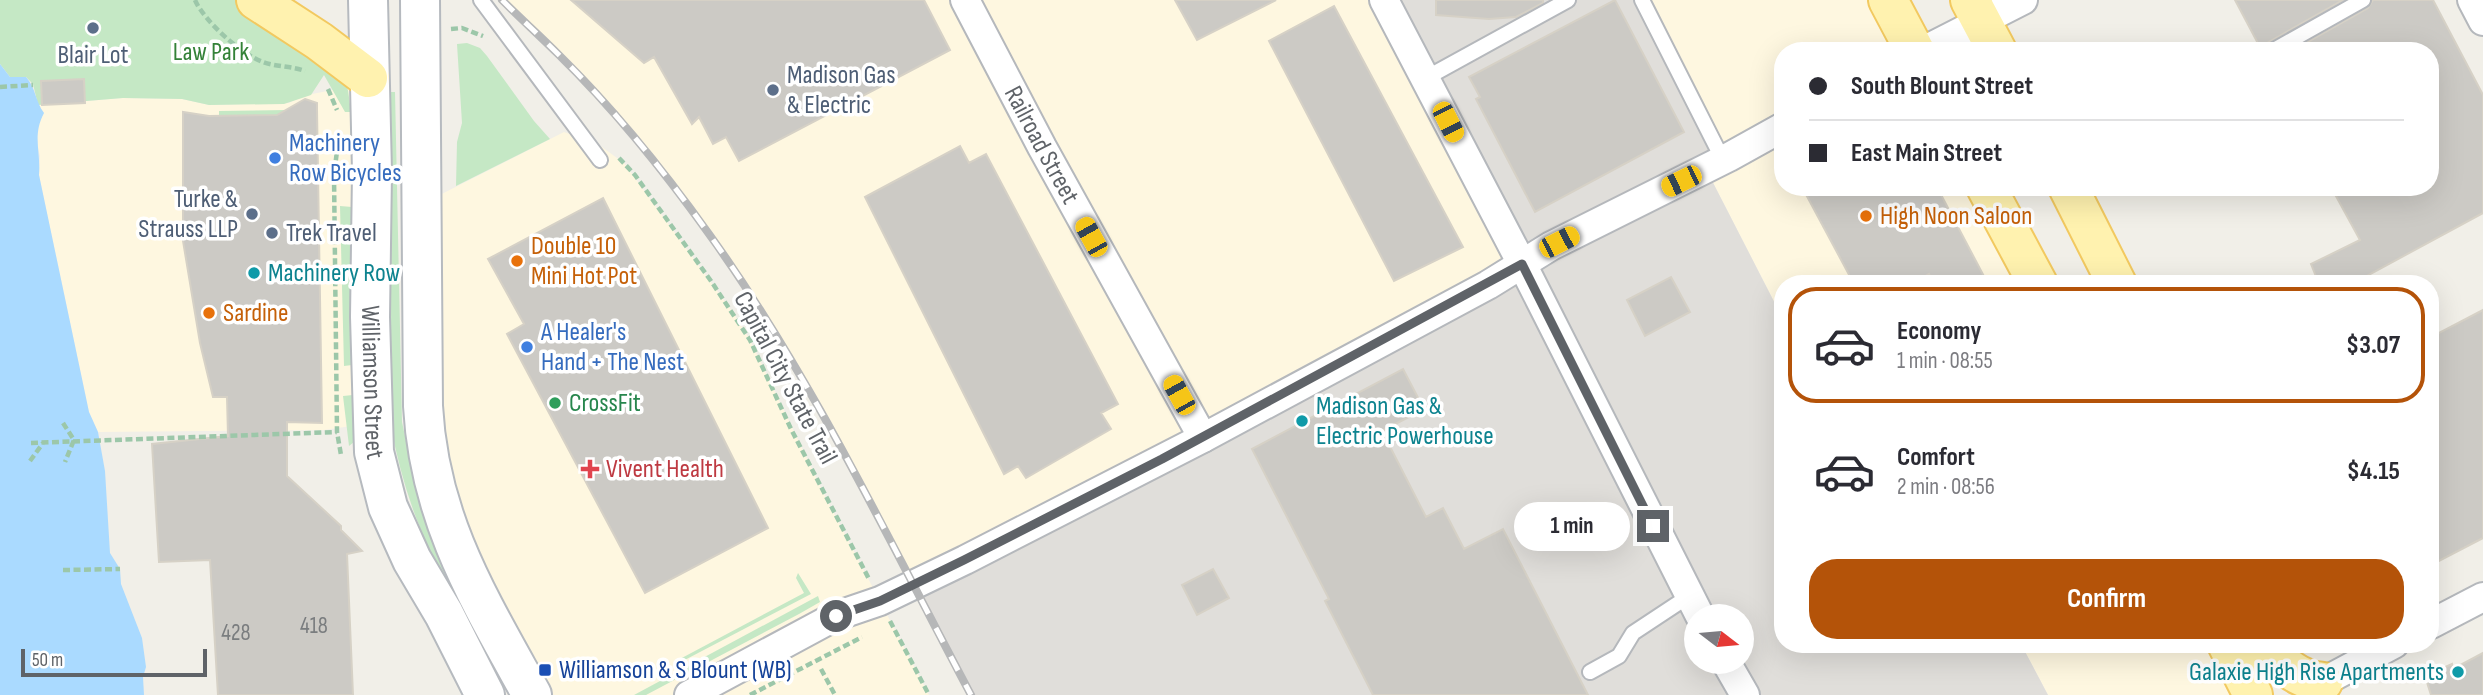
<!DOCTYPE html>
<html lang="en">
<head>
<meta charset="utf-8">
<style>
  :root { --surface:#fff; --page:#f7f7f7; --text:#2b2b33; --muted:#7c7c81; --line:#e1e1e2; --accent:#b45309 }
  body { margin:0; font-family:"Sofia Sans Condensed",sans-serif; background:var(--page); color:var(--text); height:100vh; display:flex; flex-direction:column; font-size:26px; white-space:nowrap }
  * { box-sizing:border-box; margin:0 }
  p { font-size:23px; color:var(--muted) }
  .icon { flex:none; width:38px; height:38px; fill:none; stroke:currentColor; stroke-width:2; stroke-linecap:round; stroke-linejoin:round }
  .map { position:relative; flex:1; overflow:hidden }
  .side { position:absolute; left:1774px; top:275px; width:665px; height:378px; display:flex; flex-direction:column; background:var(--surface); border-radius:28px; box-shadow:0 7px 28px #0002 }
  .side>* { flex:none }
  .guide { position:absolute; left:1774px; top:42px; width:665px; height:154px; border-radius:28px; box-shadow:0 7px 28px #0002; display:grid; align-content:center; height:154px; padding:0 35px; background:var(--surface) }
  .needle { width:46px; rotate:106deg }
  .tools { position:absolute; left:1684px; top:604px; display:grid; gap:14px }
  .tools a { display:grid; place-items:center; width:70px; height:70px; border-radius:50%; background:var(--surface); box-shadow:0 7px 28px #0002; font-size:35px }
  .scale { position:absolute; left:21px; bottom:18px; width:186px; box-sizing:border-box; padding-left:7px; border:4px solid #5f6368; border-top:0; font-size:19px; line-height:24px; white-space:nowrap; color:#5f6368; -webkit-text-stroke:5px #fff; paint-order:stroke }
  .end { position:absolute; width:32px; height:32px; margin:-16px; border:9px solid #5f6368; background:#fff; box-shadow:0 0 0 4px #fff }
  .from { border-radius:50% }
  .bubble { position:absolute; height:49px; border-radius:24px; background:var(--surface); box-shadow:0 7px 28px #0002; font-size:23px; font-weight:700; line-height:49px; text-align:center }
  .car { position:absolute; width:21px; height:42px; margin:-21px -10px; border-radius:9px; box-shadow:0 0 5px 2px #0007; background:linear-gradient(#f5c518 24%,#345 0 40%,#f5c518 0 76%,#345 0 86%,#f5c518 0) }
  .guide b { display:flex; align-items:center; gap:24px; height:66px; font-size:26px }
  .guide b+b { border-top:2px solid var(--line) }
  .guide i { width:18px; height:18px; background:var(--text) }
  ul { padding:12px 0 0; list-style:none }
  li { display:flex; align-items:center; gap:21px; height:116px; margin:0 14px 10px; padding:0 21px; border:4px solid transparent; border-radius:28px }
  li div { flex:1 }
  li b { display:block; font-size:26px }
  li em { font-style:normal; font-weight:700 }
  li.on { border-color:var(--accent) }
  li>.icon { width:63px; height:63px; stroke-width:1.5 }
  .primary-button { display:flex; gap:14px; margin-top:auto; padding:14px 35px }
  .primary-button a { flex:1; height:80px; border-radius:28px; background:var(--accent); color:#fff; font-size:28px; font-weight:700; line-height:80px; text-align:center }
  .map>svg:first-child { display:block }
</style>
</head>
<body>
<div class="map">
<svg width="2483" height="695" viewBox="0 0 2483 695">
  <rect width="100%" height="100%" fill="#f1efe8"/>
  <path fill="#fef7e0" d="M502 0H1384L1522 264 913 585 816 405 780 341 709 234 654 161 592 90Z
    M1651 0H1888L1915 51H1783V187H1986L2038 283 1783 284V319L1706 169 1729 157Z
    M368 83 372 423 324 430 98 432 89 412 39 175 40 156 36 140 38 124 44 113 38 105 123 98 182 99 209 105 289 103 302 96Z
    M564 132 599 145 624 163 734 314 750 340 826 498 929 695H532L456 551 420 205Z
    M2021 644H2227L2253 695H2048Z"/>
  <path fill="#e0deda" fill-rule="evenodd" d="M1384 0H1651L1729 157 1706 169 1783 319V644H2021L2048 695H974L913 585 1522 264ZM1696 616H1741V662H1696Z"/>
  <path fill="#c5e8c5" d="M0 0H240L343 79 348 90 351 112H345L324 75 311 95 284 104 209 105 182 99 123 98 38 105 33 84 26 77H10L0 64Z
    M467 43 480 48 487 56 534 121 550 139 456 186 457 142 462 123 457 44Z
    M386 92H395L402 422 416 488 458 597C422 548 403 487 391 428Z
    M288 110 277 115 219 116V111Z
    M340 206 352 207V365L344 366Z
    M353 395 359 438 349 446 343 396Z
    M798 573 811 594 679 663 678 660 804 593 796 578Z
    M818 596 820 602 799 614 646 695H634Z"/>
  <path fill="#aadaff" d="M0 64 10 77H26C36 88 35 101 44 113 32 136 41 151 39 175L89 412 98 432 105 471 110 553 120 569 121 584 142 638 146 667 143 677 144 695H0Z"/>
  <path fill="#cccac5" stroke="#d6d1c6" stroke-width="2" d="M571 0H924L950 50 739 161 726 137 713 144 699 117 692 124 654 57 644 63Z
    M1175 0H1276L1197 40Z
    M1436 0H1543V3L1516 17 1489 19 1436 15Z
    M1615 0 1684 132 1535 212 1476 99 1480 97 1469 77Z
    M2235 0H2343L2267 43 2262 51Z
    M2373 0H2433L2483 95V213L2352 284H2319L2311 264 2360 240 2331 187H2431V51H2292L2368 8Z
    M1334 6 1463 247 1394 281 1269 41Z
    M84 79 85 103 42 105 41 81Z
    M305 99 317 103V110L322 423 287 422V476L341 526V530L362 551 347 554 353 695H218L210 560 159 562 152 444 228 436 227 397H213L200 343 183 241V112L209 116 277 115Z
    M960 146 969 163 986 154 1118 404 1101 413 1111 429 1026 478 1018 466 1004 474 865 197Z
    M1802 187H1937L1988 284H1934L1929 274 1912 284H1854Z
    M603 198 768 528 645 593 507 334 524 324 488 259Z
    M1671 277 1690 312 1645 336 1627 300Z
    M2483 310V538L2431 565V337Z
    M1403 369 1424 409 1382 431 1426 517 1443 508 1464 549 1503 529 1588 695H1373L1325 601 1329 599 1252 449Z
    M1213 569 1229 598 1197 615 1182 585Z
    M2483 653V695H2431L2425 676 2452 664 2453 669Z"/>
  <g fill="none" stroke-linecap="round" stroke-linejoin="round">
    <defs>
      <path id="lane" d="M481 0 600 160
        M1642 0 1723 160
        M2272 51 2363 0
        M1426 78 1568 0
        M1590 672 1619 656 1633 633 1689 596"/>
      <g id="street">
        <path id="s1" d="M965 0 1042 147 1203 438"/>
        <path d="M1384 0 1522 264 1700 616"/>
        <path d="M2472 0 2483 21"/>
        <path d="M1923 51 2023 0"/>
        <path d="M2431 624 2483 597"/>
        <path d="M1726 662 1745 695"/>
        <path d="M2323 682 2394 644"/>
        <path d="M689 695 836 616 880 601 965 560 1203 438 1488 285 1551 246 1729 157 1783 127"/>
      </g>
      <g id="secondary">
        <path id="s2" d="M368 0 372 172 370 317 374 452 388 507 412 560 444 614 485 695"/>
        <path d="M420 0 423 406C429 519 479 599 532 695"/>
      </g>
      <path id="primary" d="M256 0 319 41 368 78
        M1888 0 1915 51
        M1970 0 1997 51
        M1986 187 2038 284
        M2068 187 2117 284
        M2227 644 2253 695
        M2268 644C2280 665 2299 680 2323 682"/>
    </defs>
    <use href="#lane" stroke="#b5b8bc" stroke-width="18"/>
    <use href="#street" stroke="#b5b8bc" stroke-width="32"/>
    <use href="#secondary" stroke="#b6babf" stroke-width="42"/>
    <use href="#primary" stroke="#f2c960" stroke-width="42"/>
    <path stroke="#9cc7a9" stroke-width="4.5" stroke-dasharray="7 3.5" stroke-linecap="butt" d="M195 0C204 21 241 54 263 62 276 67 292 66 305 71
      M451 29 462 28 483 36
      M0 87 33 85
      M328 89 337 110
      M338 143 334 175 337 432 341 455
      M619 158 635 175 711 281 750 340 791 429 869 579
      M63 423 74 440 65 462
      M31 443 337 432
      M30 461 43 443
      M63 570 120 569
      M890 621 929 695
      M821 669 835 695
      M750 695 862 637"/>
    <use href="#lane" stroke="#fff" stroke-width="14"/>
    <use href="#street" stroke="#fff" stroke-width="28"/>
    <use href="#secondary" stroke="#fff" stroke-width="38"/>
    <use href="#primary" stroke="#fff2af" stroke-width="38"/>
    <defs>
      <path id="rail" d="M502 0C521 19 540 36 559 55 614 109 664 171 709 234 812 377 888 539 971 695"/>
    </defs>
    <use href="#rail" stroke="#b6b7b8" stroke-width="8"/>
    <use href="#rail" stroke="#fff" stroke-width="5" stroke-dasharray="16" stroke-linecap="butt"/>
  </g>
  <g fill="none" stroke-linecap="round" stroke-linejoin="round">
    <path stroke="#5f6368" stroke-width="9" d="M836 616 880 601 964 560 1162 459 1522 264 1653 526"/>
  </g>
  <g fill="#5c6f8a" stroke="#fff" stroke-width="2.5">
    <circle cx="93" cy="28" r="7"/>
    <circle cx="773" cy="90" r="7"/>
    <circle cx="252" cy="214" r="7"/>
    <circle cx="272" cy="233" r="7"/>
  </g>
  <g fill="#3f7fe0" stroke="#fff" stroke-width="2.5">
    <circle cx="275" cy="158" r="7"/>
    <circle cx="527" cy="347" r="7"/>
  </g>
  <g fill="#e8710a" stroke="#fff" stroke-width="2.5">
    <circle cx="1866" cy="216" r="7"/>
    <circle cx="517" cy="261" r="7"/>
    <circle cx="209" cy="313" r="7"/>
  </g>
  <g fill="#0f9aa8" stroke="#fff" stroke-width="2.5">
    <circle cx="254" cy="273" r="7"/>
    <circle cx="1302" cy="421" r="7"/>
    <circle cx="2458" cy="672" r="7"/>
  </g>
  <circle fill="#2e9e5b" stroke="#fff" stroke-width="2.5" cx="555" cy="403" r="7"/>
  <path fill="#e0444e" stroke="#fff" stroke-width="2.5" d="M586.5 458.5h7v7h7v7h-7v7h-7v-7h-7v-7h7z"/>
  <rect fill="#1a4fb4" stroke="#fff" stroke-width="2.5" x="538" y="663" width="14" height="14" rx="3.5"/>
  <g text-anchor="middle" dominant-baseline="central" stroke-width="7" stroke-linejoin="round" paint-order="stroke">
    <g font-size="23" fill="#7a7d7f">
      <text x="314" y="626">418</text>
      <text x="236" y="633">428</text>
    </g>
    <g font-size="26" fill="#348238" stroke="#fff">
      <text x="211" y="52">Law Park</text>
    </g>
    <g font-size="26" fill="#4e5e75" stroke="#fff" text-anchor="start">
      <text x="93" y="55" text-anchor="middle">Blair Lot</text>
      <text x="787" y="75">Madison Gas<tspan x="787" dy="30">&amp; Electric</tspan></text>
      <text x="238" y="199" text-anchor="end">Turke &amp;<tspan x="238" dy="30">Strauss LLP</tspan></text>
      <text x="286" y="233">Trek Travel</text>
    </g>
    <g font-size="26" fill="#366cbe" stroke="#fff" text-anchor="start">
      <text x="289" y="143">Machinery<tspan x="289" dy="30">Row Bicycles</tspan></text>
      <text x="541" y="332">A Healer's<tspan x="541" dy="30">Hand + The Nest</tspan></text>
    </g>
    <g font-size="26" fill="#5f6368" stroke="#fff">
      <text stroke="none"><textPath href="#s1" startOffset="164">Railroad Street</textPath></text>
      <text transform="translate(785 378) rotate(62)">Capital City State Trail</text>
      <text stroke="none"><textPath href="#s2" startOffset="382">Williamson Street</textPath></text>
    </g>
    <g font-size="26" fill="#c56008" stroke="#fff" text-anchor="start">
      <text x="1880" y="216">High Noon Saloon</text>
      <text x="531" y="246">Double 10<tspan x="531" dy="30">Mini Hot Pot</tspan></text>
      <text x="223" y="313">Sardine</text>
    </g>
    <g font-size="26" fill="#0d838f" stroke="#fff" text-anchor="start">
      <text x="268" y="273">Machinery Row</text>
      <text x="1316" y="406">Madison Gas &amp;<tspan x="1316" dy="30">Electric Powerhouse</tspan></text>
      <text x="2444" y="672" text-anchor="end">Galaxie High Rise Apartments</text>
    </g>
    <g font-size="26" fill="#27864d" stroke="#fff" text-anchor="start">
      <text x="569" y="403">CrossFit</text>
    </g>
    <g font-size="26" fill="#be3a42" stroke="#fff" text-anchor="start">
      <text x="606" y="469">Vivent Health</text>
    </g>
    <g font-size="26" fill="#164399" stroke="#fff" text-anchor="start">
      <text x="559" y="670">Williamson &amp; S Blount (WB)</text>
    </g>
  </g>
</svg>
<div class="tools">
<a><svg class="needle" viewBox="-14 -14 28 28"><path d="M0-13l5 13h-10z" fill="#e53935"/><path d="M0 13l5-13h-10z" fill="#7c7c81"/></svg></a>
</div>
<div class="scale">50 m</div>
<i class="end from" style="left:836px;top:616px"></i>
<i class="end" style="left:1653px;top:526px"></i>
<div class="bubble" style="left:1514px;top:502px;width:116px">1 min</div>
<i class="car" style="left:1448px;top:122px;rotate:153deg"></i>
<i class="car" style="left:1681px;top:181px;rotate:244deg"></i>
<i class="car" style="left:1091px;top:237px;rotate:331deg"></i>
<i class="car" style="left:1559px;top:242px;rotate:63deg"></i>
<i class="car" style="left:1179px;top:395px;rotate:331deg"></i>
<div class="guide">
<b><i class="from"></i>South Blount Street</b>
<b><i></i>East Main Street</b>
</div>
<section class="side">
<ul>
<li class="on"><svg class="icon" aria-label="car" viewBox="0 0 24 24"><path d="M5 17H2v-5l4-1 3-4h7l3 4 3 1v5h-3M9 17h6M6 11h13"/><circle cx="7" cy="17" r="2"/><circle cx="17" cy="17" r="2"/></svg><div><b>Economy</b><p>1 min · 08:55</p></div><em>$3.07</em></li>
<li><svg class="icon" aria-label="car" viewBox="0 0 24 24"><path d="M5 17H2v-5l4-1 3-4h7l3 4 3 1v5h-3M9 17h6M6 11h13"/><circle cx="7" cy="17" r="2"/><circle cx="17" cy="17" r="2"/></svg><div><b>Comfort</b><p>2 min · 08:56</p></div><em>$4.15</em></li>
</ul>
<div class="primary-button"><a>Confirm</a></div>
</section>
</div>
</body>
</html>
